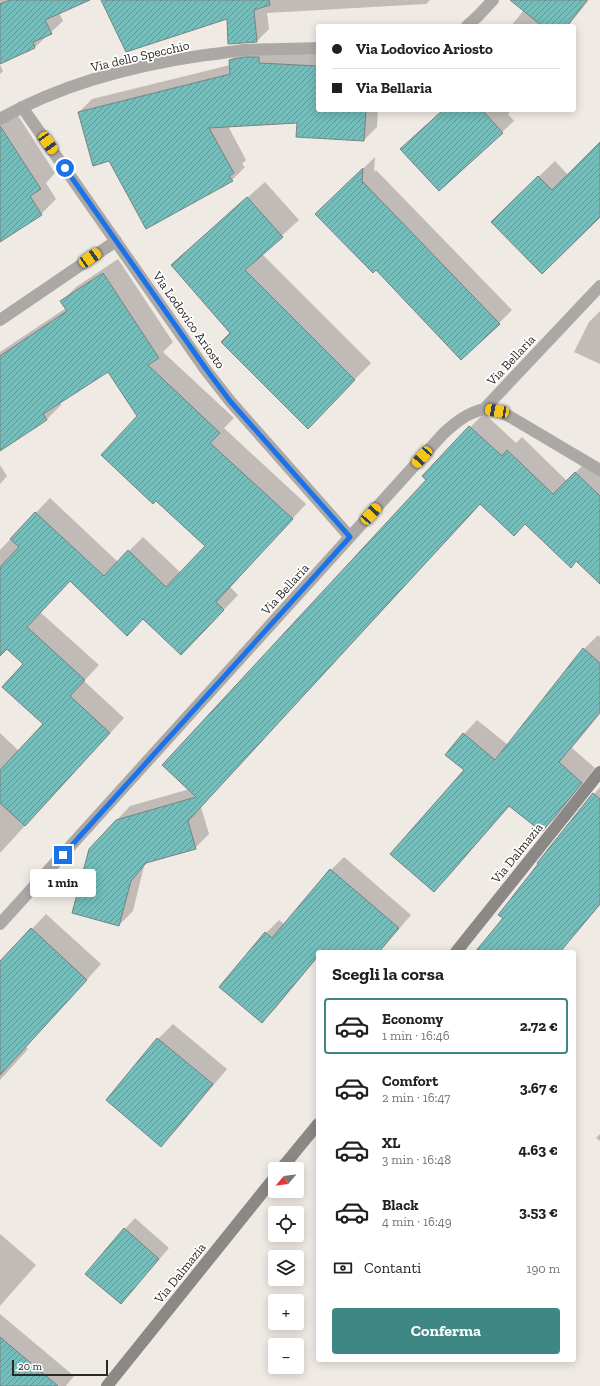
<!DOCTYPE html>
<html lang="it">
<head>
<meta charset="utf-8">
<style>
  :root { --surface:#fff; --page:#f2f2f2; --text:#202124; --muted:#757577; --line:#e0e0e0; --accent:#3f8784 }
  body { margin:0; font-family:"Zilla Slab",serif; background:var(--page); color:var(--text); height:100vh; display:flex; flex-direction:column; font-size:15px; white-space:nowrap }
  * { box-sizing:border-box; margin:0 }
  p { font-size:13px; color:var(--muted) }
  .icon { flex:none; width:22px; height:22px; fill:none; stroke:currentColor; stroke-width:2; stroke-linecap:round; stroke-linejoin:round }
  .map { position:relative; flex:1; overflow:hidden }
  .panel { position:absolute; left:316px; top:950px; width:260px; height:412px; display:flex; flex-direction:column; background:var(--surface); border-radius:4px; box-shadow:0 2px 10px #0003 }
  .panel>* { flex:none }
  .guide { position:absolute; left:316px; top:24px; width:260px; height:88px; border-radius:4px; box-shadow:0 2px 10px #0003; display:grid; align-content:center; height:88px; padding:0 16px; background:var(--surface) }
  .needle { width:26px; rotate:241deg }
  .controls { position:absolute; left:268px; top:1162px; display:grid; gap:8px }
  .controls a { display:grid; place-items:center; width:36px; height:36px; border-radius:4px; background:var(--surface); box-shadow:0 2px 10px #0003; font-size:20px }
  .scale { position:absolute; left:12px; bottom:10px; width:96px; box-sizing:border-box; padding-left:4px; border:2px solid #2b2927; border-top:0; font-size:11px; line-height:14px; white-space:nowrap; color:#2b2927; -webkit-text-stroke:3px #fff; paint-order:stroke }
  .end { position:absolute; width:18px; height:18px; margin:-9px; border:5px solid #1a73e8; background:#fff; box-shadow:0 0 0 2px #fff }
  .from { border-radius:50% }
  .bubble { position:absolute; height:28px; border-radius:4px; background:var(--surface); box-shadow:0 2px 10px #0003; font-size:13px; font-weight:700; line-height:28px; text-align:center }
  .car { position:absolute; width:12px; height:24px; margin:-12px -6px; border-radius:5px; box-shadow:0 0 3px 1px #0007; background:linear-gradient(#f5c518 24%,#345 0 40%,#f5c518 0 76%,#345 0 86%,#f5c518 0) }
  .guide b { display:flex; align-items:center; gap:14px; height:38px; font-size:15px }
  .guide b+b { border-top:1px solid var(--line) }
  .guide i { width:10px; height:10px; background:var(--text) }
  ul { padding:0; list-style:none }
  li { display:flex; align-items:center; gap:12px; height:56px; margin:0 8px 6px; padding:0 8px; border:2px solid transparent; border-radius:4px }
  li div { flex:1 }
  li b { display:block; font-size:15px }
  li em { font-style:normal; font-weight:700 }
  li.selected { border-color:var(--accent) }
  li>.icon { width:36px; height:36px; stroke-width:1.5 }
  h2 { padding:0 16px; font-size:18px; line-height:48px }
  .pay { display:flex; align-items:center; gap:10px; height:44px; padding:0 16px; font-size:15px }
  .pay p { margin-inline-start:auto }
  .button { display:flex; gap:8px; margin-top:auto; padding:8px 16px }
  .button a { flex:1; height:46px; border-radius:4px; background:var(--accent); color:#fff; font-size:16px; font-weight:700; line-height:46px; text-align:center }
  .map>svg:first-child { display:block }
</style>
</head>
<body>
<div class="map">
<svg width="600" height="1386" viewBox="0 0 600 1386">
  <defs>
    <pattern id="building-hatch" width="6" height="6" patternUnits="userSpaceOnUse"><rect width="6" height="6" fill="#75bebb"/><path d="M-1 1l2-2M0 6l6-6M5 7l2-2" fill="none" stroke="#609a98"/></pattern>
  </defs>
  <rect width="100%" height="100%" fill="#f0eae5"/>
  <path fill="#0003" d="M0 0H53L63 21 35 47 0 63Z
    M101 0H430L426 4 267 13 269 29 257 41 229 43 227 18Z
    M532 0H589L568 26H511Z
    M243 47 318 53V110H378L377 127 364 140 298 122 228 126 246 160 242 164 245 167 232 180 110 160 79 112 92 99 230 65V60Z
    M0 65 3 71 0 74Z
    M443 110H511L508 114 514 121 502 132 401 149Z
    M17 114 55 173 46 183 56 199 41 214 0 241V125Z
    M600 143V215L508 206 555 161 568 175Z
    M375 157 374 172 376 170 512 310 499 323 376 269 317 214Z
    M265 182 299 220 262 254 371 363 308 427 232 333 172 265 189 249Z
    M118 259 173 342 163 352 234 418 224 428 306 504 230 587 238 595 196 639 71 580 40 612 99 665 84 681 124 718 0 853V733L19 751 44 724 24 664 0 641V550L50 498 118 562 143 537 181 573 206 546 138 417 108 371 59 402 61 405 46 420 0 450V352L66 308 62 301 76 287Z
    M600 311V364L574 352 589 322Z
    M484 413 516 443 522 437 567 481 589 459 600 469V582L577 560 526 523 480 504 201 807 209 834 195 848 148 862 144 866 133 911 119 925 116 821 130 806 190 789 428 480 423 476Z
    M0 465 7 476 0 484Z
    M598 635 600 637V714L572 748 595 768 556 817 542 831 510 805 448 877 434 891 465 769 464 734 477 720 508 745 584 649Z
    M600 787V905L560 952H476L504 918 540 864 538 863Z
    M344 857 411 915 379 952H318V957L275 1009 262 1022 220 987 266 933 279 920 284 924 331 870Z
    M46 914 101 964 26 1047 28 1049 0 1080V963Z
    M173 1024 227 1069 176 1130 161 1145 158 1039Z
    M600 1134V1141L596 1138Z
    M135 1218 169 1248 121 1303 125 1229Z
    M0 1234 36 1265 0 1306Z
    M0 1314 74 1376 66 1386H0Z"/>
  <path fill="url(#building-hatch)" stroke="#7a8281" d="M10 0H90L45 20 52 34 33 42 35 48 0 64V4Z
    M101 0H269L270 5 254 10 257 42 228 44 227 19 126 52Z
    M510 0H587L567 26H542Z
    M245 57H259V63L318 66V110H366L364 141 296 137 297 123 209 128 234 173 229 176 233 181 146 229 109 161 93 166 78 112 230 74 229 60Z
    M443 110H482L503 133 439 191 400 149Z
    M0 126 41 189 30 196 42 215 0 242Z
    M600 142V217L542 274 491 222 538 176 552 190Z
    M363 168 362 183 363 182 500 324 461 360 376 270 373 273 315 214Z
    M247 197 283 237 245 270 355 380 308 429 221 342 230 333 171 265Z
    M103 273 159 358 148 365 220 433 210 443 293 519 216 602 224 610 181 655 143 619 127 636 70 581 27 627 85 680 70 696 110 733 25 826 0 803V770L43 724 2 687 23 664 7 649 0 656V567L19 547 10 539 35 512 104 576 128 550 166 587 205 546 156 501 153 504 101 455 137 416 108 372 43 414 47 420 0 451V356L67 311 60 301Z
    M469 426 502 456 507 450 553 494 575 472 600 496V584L576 561 571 568 525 524 514 536 480 504 188 821 196 849 146 863 131 881 119 926 72 913 89 849 116 820 196 797 162 765 426 480 422 476Z
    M583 648 600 663V712L559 762 582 783 542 832 509 806 434 892 390 854 464 770 445 755 463 733 495 760Z
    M593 793 600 799V904L560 952H475L503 918 498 915 538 864 537 863Z
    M330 869 399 928 379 952H318V956L262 1023 219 987 265 932 272 938Z
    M31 928 87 980 0 1075V961Z
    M157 1038 213 1084 161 1147 106 1100Z
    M124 1228 159 1259 121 1304 85 1274Z
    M0 1337 58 1386H0Z"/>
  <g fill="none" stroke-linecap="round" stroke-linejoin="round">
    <path stroke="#aba8a6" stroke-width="12" d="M467 26 478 16 493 0
      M22 107 205 369 230 401 350 537
      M0 119C61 84 136 65 205 55 218 54 232 51 245 50 269 49 294 49 318 48
      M0 320 116 241
      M484 409 497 411 507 415 600 470
      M0 924 443 434C456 422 467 413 484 409L600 286"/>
    <path stroke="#8c8885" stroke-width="12" d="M456 952 600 772
      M281 1169 318 1124
      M107 1386 275 1177"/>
  </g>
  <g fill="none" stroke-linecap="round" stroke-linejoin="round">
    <path stroke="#1a73e8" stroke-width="5" d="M63 855 350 537 230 401 206 369 65 168"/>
  </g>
  <g text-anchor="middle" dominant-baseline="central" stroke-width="3.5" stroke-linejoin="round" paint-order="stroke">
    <g font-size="13" fill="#2b2927" stroke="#fff">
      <text transform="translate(140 56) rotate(-13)">Via dello Specchio</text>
      <text transform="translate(189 320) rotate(55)">Via Lodovico Ariosto</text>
      <text transform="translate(511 360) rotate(-47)">Via Bellaria</text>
      <text transform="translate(285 589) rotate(-48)">Via Bellaria</text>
      <text transform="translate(517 853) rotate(-51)">Via Dalmazia</text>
      <text transform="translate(180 1273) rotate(-51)">Via Dalmazia</text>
    </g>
  </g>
</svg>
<div class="controls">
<a><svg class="needle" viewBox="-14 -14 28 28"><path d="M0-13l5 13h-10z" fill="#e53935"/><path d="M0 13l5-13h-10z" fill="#757577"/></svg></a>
<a><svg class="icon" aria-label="locate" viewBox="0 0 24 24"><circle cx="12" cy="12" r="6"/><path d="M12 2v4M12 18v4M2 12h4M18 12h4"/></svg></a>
<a><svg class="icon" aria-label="layers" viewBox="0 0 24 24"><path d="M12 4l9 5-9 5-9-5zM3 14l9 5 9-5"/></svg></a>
<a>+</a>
<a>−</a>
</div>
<div class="scale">20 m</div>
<i class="end from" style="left:65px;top:168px"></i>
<i class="end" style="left:63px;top:855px"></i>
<div class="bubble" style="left:30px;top:869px;width:66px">1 min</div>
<i class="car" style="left:48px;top:143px;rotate:145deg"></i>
<i class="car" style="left:90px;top:258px;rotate:56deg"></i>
<i class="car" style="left:497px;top:411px;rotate:280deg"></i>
<i class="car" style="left:422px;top:457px;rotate:222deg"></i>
<i class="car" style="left:371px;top:514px;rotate:42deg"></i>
<div class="guide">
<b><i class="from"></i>Via Lodovico Ariosto</b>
<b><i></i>Via Bellaria</b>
</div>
<section class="panel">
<h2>Scegli la corsa</h2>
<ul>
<li class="selected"><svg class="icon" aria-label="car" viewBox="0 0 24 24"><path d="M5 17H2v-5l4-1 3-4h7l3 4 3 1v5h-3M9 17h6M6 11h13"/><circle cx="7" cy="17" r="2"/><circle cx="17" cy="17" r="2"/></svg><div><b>Economy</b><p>1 min · 16:46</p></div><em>2.72 €</em></li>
<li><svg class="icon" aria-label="car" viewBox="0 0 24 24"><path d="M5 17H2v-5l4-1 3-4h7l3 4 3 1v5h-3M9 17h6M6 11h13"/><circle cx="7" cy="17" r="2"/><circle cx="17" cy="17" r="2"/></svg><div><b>Comfort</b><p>2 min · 16:47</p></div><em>3.67 €</em></li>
<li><svg class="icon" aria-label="car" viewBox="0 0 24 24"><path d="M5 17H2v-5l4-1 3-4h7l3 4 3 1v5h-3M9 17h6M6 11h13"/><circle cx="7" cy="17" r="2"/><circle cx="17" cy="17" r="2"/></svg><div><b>XL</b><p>3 min · 16:48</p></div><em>4.63 €</em></li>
<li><svg class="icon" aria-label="car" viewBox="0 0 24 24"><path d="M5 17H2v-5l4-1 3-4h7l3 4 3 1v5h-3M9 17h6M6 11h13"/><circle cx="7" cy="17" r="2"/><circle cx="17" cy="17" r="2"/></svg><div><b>Black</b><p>4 min · 16:49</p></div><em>3.53 €</em></li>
</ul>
<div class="pay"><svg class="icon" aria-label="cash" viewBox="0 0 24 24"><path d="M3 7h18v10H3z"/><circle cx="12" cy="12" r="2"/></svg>Contanti<p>190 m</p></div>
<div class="button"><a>Conferma</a></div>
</section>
</div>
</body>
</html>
